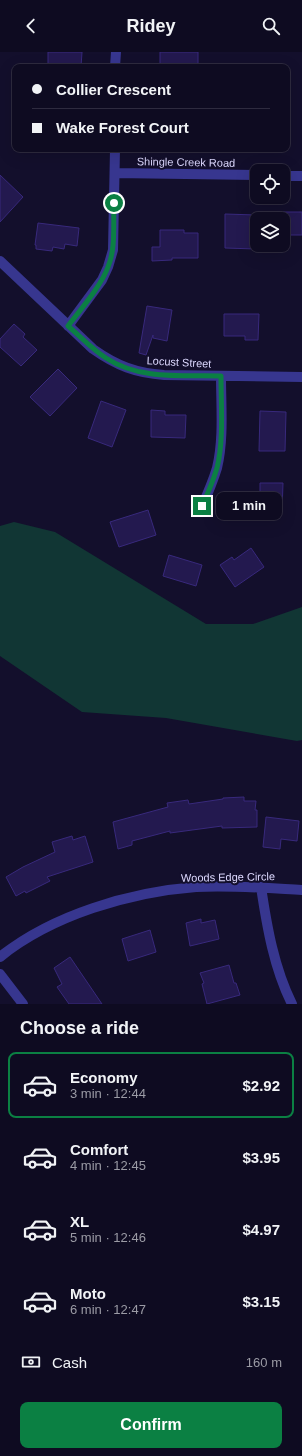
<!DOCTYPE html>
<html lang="en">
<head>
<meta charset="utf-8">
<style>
  :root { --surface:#0e0b21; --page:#1c192e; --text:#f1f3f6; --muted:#9b9ba5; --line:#2e2b3f; --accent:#0b8043 }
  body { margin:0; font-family:Helvetica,sans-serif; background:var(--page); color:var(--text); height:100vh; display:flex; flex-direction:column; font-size:15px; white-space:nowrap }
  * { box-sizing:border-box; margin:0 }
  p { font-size:13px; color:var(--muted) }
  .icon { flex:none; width:22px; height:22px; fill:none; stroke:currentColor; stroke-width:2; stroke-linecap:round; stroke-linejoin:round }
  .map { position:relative; height:952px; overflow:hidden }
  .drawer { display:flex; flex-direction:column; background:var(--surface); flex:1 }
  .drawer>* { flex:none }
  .hud { position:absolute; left:12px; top:12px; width:278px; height:88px; border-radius:8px; box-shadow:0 4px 16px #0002,0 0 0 1px var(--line); display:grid; align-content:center; height:88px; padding:0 20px; background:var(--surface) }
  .tools { position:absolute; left:250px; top:112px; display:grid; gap:8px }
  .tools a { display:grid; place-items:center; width:40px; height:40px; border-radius:8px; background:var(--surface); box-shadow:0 4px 16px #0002,0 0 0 1px var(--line); font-size:20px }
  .end { position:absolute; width:18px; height:18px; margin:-9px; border:5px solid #0b8043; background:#fff; box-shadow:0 0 0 2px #fff }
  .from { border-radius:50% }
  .bubble { position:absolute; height:28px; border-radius:8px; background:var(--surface); box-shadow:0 4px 16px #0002,0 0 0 1px var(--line); font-size:13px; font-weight:700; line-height:28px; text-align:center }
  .hud b { display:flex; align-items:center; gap:14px; height:38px; font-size:15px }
  .hud b+b { border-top:1px solid var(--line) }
  .hud i { width:10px; height:10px; background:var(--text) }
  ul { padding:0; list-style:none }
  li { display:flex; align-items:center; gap:12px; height:66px; margin:0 8px 6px; padding:0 12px; border:2px solid transparent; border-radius:8px }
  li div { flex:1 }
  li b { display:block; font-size:15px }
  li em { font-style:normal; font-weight:700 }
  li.on { border-color:var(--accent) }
  li>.icon { width:36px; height:36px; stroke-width:1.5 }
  h2 { padding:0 20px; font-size:18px; line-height:48px }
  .pay { display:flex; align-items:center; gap:10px; height:44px; padding:0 20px; font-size:15px }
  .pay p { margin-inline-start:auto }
  .button { display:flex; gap:8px; margin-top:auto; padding:8px 20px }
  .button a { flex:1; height:46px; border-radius:8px; background:var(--accent); color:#fff; font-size:16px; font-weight:700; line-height:46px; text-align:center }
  header { display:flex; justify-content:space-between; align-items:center; height:52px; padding:0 20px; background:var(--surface); font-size:18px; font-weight:700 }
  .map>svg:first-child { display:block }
</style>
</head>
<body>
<header><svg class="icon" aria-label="back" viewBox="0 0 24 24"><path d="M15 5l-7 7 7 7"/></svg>Ridey<svg class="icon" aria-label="search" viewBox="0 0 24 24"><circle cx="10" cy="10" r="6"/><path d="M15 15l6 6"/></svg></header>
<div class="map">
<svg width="302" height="952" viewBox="0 0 302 952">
  <rect width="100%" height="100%" fill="#130f2c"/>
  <path fill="#113634" d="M14 470 55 480 206 572H253L302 555V688L297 689 166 666 82 660 0 604V474Z"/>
  <path fill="#23194f" stroke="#38297c" d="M48 0H82L81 15H48Z
    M160 0H198V15H160Z
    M0 123 23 145 0 170Z
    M283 160H302V183H283Z
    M225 162 256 163V197L225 196Z
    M38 171 79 176 77 194 65 192 64 197 53 195 52 199 36 197V193H35Z
    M160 178H184V181H198V206H172V208L152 209V195H160Z
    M147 254 172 258 167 289 153 286V283L146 303 139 301Z
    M224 262H259L258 288H245V284H224Z
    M14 272 25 282 23 285 37 298 21 314 0 295V287Z
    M58 317 77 336 50 364 30 345Z
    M101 349 126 358 112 395 88 386Z
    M151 358 165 359V363H186L185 386 151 385Z
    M260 359 286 360 285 399H259Z
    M260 431H283L282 460 260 459Z
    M148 458 156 483 119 495 110 470Z
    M251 496 264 515 235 535 220 513 232 505 234 508Z
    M169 503 202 513 196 534 163 524Z
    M244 745V749H256L255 758H257V775L222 776V774L170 781V779L132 789V793L118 797 113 770 168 755 167 751 188 748 189 752 223 747V746Z
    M266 765 299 769 297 789 281 787 280 797 263 795Z
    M72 784 73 788 85 784 93 810 47 825 50 829 26 841 25 839 16 844 6 825 23 815 55 800 52 790Z
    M201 867V871L215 868 219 887 190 894 186 871Z
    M150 878 156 900 128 909 122 887Z
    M70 905 102 952H69L57 935 62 932 54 916Z
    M229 913 234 931H236L240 943 207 952 202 932 204 931 200 921Z"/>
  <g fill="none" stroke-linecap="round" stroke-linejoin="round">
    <path stroke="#37368f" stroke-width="10" d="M115 15 116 0
      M115 121 257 123
      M283 124H302
      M0 209 93 297C117 314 136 321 164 323L302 325
      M68 274 102 228 108 215 113 198 115 97
      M202 454C208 441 213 429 217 416 224 387 221 354 221 324
      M261 835C267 875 274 916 292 952
      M0 905C52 863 130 840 196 835 231 833 267 836 302 838
      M0 922 23 952"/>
  </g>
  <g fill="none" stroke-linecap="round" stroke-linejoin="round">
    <path stroke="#0b8043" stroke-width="5" d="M114 151C113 172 116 196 108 215 101 234 81 257 68 274 81 285 92 297 106 306 139 328 183 323 221 324 221 354 224 387 217 416 213 429 208 441 202 454"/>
  </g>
  <g text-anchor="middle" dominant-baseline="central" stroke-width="4" stroke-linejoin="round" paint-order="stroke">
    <g font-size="11" fill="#ddd9ff" stroke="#130f2c">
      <text transform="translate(186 110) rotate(1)">Shingle Creek Road</text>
      <text transform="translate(179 310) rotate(3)">Locust Street</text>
      <text transform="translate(228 825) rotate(-1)">Woods Edge Circle</text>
    </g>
  </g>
</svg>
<div class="tools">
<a><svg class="icon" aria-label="locate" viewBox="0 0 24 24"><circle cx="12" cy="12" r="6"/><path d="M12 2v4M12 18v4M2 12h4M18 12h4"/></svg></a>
<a><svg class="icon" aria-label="layers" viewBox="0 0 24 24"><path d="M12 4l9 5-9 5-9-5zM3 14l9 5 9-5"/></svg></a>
</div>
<i class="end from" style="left:114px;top:151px"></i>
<i class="end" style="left:202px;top:454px"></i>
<div class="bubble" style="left:216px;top:440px;width:66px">1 min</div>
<div class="hud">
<b><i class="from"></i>Collier Crescent</b>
<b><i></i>Wake Forest Court</b>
</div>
</div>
<section class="drawer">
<h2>Choose a ride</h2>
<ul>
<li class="on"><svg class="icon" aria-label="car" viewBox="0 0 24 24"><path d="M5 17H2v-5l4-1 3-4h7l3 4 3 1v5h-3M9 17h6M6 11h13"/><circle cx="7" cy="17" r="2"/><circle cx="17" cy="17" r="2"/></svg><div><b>Economy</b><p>3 min · 12:44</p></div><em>$2.92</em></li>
<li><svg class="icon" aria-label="car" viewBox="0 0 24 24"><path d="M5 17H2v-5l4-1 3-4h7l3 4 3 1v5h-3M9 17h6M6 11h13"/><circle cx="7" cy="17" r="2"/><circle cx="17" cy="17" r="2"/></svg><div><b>Comfort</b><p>4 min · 12:45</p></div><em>$3.95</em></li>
<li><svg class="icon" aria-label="car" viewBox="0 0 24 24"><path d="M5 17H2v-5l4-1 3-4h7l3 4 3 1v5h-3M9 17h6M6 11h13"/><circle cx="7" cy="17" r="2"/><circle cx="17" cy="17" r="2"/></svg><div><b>XL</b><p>5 min · 12:46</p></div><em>$4.97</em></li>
<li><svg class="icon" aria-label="car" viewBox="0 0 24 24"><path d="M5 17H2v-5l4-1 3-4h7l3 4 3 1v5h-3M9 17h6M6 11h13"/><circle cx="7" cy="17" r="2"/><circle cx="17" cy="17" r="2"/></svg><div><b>Moto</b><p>6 min · 12:47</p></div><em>$3.15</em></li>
</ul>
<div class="pay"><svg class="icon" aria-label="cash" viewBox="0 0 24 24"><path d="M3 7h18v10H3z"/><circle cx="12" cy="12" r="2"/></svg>Cash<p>160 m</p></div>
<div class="button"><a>Confirm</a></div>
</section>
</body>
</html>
